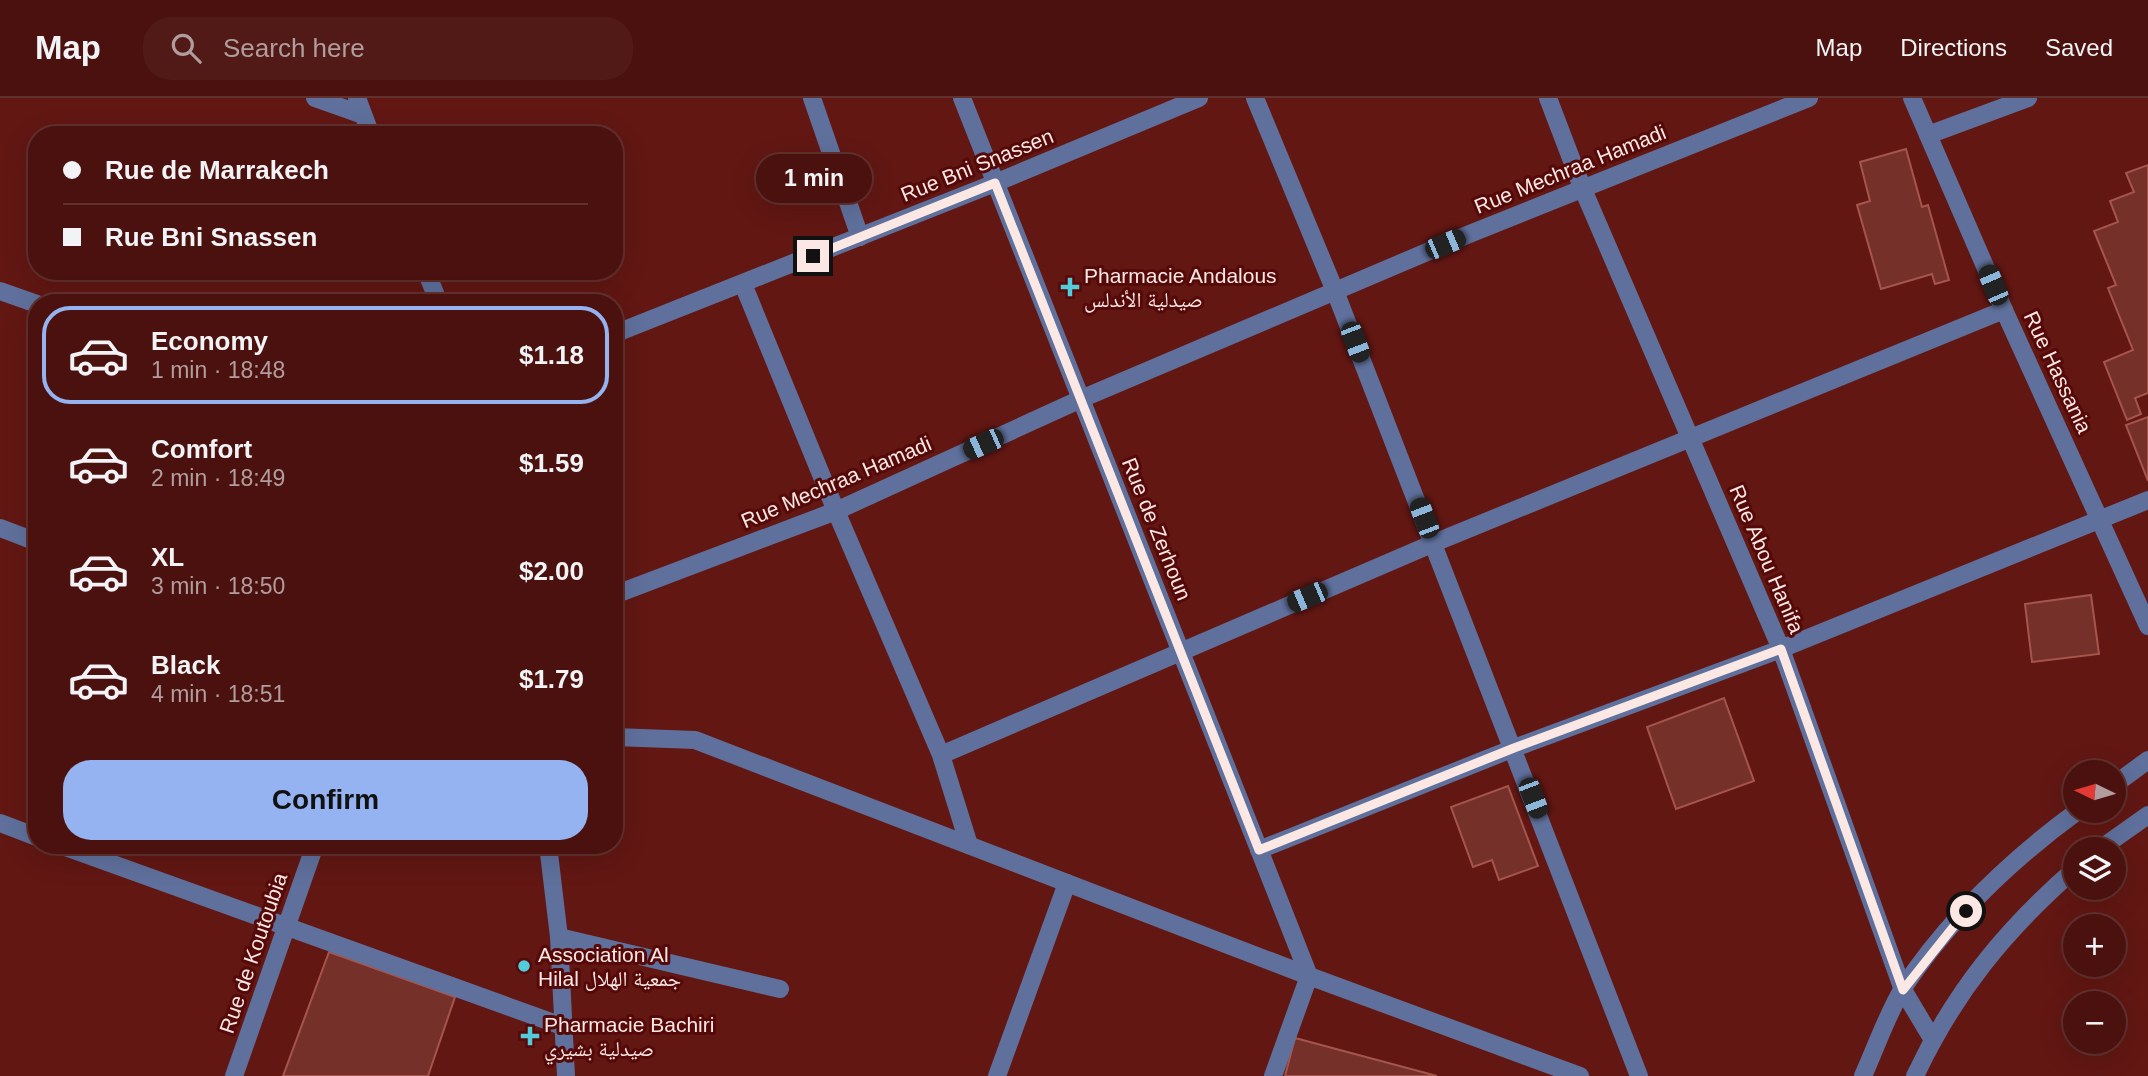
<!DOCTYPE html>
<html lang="en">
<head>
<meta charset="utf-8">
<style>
  :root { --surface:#4a110e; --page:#511a17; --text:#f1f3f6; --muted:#b29d9e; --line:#61312e; --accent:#95b2f1 }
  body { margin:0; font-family:Helvetica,"Noto Naskh Arabic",sans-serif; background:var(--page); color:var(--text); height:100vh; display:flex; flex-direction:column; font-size:26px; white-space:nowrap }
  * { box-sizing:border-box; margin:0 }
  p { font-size:23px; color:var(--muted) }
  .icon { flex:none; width:38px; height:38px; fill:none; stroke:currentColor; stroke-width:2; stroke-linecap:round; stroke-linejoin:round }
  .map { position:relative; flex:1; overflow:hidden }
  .details { position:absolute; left:28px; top:196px; width:595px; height:560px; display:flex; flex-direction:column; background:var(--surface); border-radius:28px; box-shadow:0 7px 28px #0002,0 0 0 2px var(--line) }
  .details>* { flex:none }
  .hud { position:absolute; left:28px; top:28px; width:595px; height:154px; border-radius:28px; box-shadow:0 7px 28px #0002,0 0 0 2px var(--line); display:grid; align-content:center; height:154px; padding:0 35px; background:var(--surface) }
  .needle { width:46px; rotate:275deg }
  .controls { position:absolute; left:2063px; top:662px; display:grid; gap:14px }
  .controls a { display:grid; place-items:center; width:63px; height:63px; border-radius:50%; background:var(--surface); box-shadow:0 7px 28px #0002,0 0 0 2px var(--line); font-size:35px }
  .end { position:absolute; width:32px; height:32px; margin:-16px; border:9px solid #fbe8e5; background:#111; box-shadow:0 0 0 4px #111 }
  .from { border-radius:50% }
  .bubble { position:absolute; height:49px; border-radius:24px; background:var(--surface); box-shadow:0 7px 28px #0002,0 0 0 2px var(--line); font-size:23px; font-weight:700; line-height:49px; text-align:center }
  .car { position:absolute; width:21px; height:42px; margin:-21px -10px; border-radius:9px; box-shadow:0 0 5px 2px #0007; background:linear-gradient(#222 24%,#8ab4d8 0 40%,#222 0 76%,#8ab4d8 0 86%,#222 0) }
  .hud b { display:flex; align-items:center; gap:24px; height:66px; font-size:26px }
  .hud b+b { border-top:2px solid var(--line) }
  .hud i { width:18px; height:18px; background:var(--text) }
  ul { padding:12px 0 0; list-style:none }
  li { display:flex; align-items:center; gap:21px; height:98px; margin:0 14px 10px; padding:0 21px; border:4px solid transparent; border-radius:28px }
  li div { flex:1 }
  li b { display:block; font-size:26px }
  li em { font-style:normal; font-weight:700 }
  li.current { border-color:var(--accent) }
  li>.icon { width:63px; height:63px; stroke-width:1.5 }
  .cta { display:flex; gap:14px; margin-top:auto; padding:14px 35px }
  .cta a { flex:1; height:80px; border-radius:28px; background:var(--accent); color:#111; font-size:28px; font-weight:700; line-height:80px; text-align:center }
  header { display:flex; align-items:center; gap:42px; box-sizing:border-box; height:98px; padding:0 35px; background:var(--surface); border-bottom:2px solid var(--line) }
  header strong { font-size:33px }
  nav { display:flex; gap:38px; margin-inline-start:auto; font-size:24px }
  .search { width:490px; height:63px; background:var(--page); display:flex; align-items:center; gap:18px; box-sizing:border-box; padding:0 24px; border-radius:28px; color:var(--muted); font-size:26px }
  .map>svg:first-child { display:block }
</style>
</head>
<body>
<header>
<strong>Map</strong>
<div class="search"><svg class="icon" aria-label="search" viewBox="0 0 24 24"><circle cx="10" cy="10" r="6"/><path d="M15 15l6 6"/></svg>Search here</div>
<nav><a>Map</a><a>Directions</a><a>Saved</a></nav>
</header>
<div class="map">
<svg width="2148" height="978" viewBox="0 0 2148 978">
  <rect width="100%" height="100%" fill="#621713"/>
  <path fill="#743029" stroke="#a6554c" stroke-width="2" d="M1906 51 1922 109 1928 107 1949 182 1935 186 1932 176 1881 191 1857 107 1870 103 1860 64Z
    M2148 67V295L2135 300 2141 316 2127 322 2104 264 2133 252 2108 190 2116 187 2094 133 2118 124 2110 103 2134 94 2126 75Z
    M2148 319V383L2126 327Z
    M2091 497 2099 556 2032 564 2025 506Z
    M1724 600 1754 683 1676 711 1647 629Z
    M1508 688 1538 768 1499 782 1492 762 1473 769 1451 709Z
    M329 854 455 899 428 978H283Z
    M1295 940 1437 978H1285Z"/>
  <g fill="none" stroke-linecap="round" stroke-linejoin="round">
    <path stroke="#5f709c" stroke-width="18" d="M812 0 860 139
      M1255 0 1335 193 1639 978
      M1928 37 2028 0
      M743 186 836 413 941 657 1434 445 2004 212
      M941 657 969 747
      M1259 752 1514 650 1781 551
      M559 839 780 891
      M997 978 1067 785"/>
    <path stroke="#5f709c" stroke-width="18" d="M315 0 363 17
      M962 0 1309 878 1273 978
      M1548 0 1582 89 1781 551 1903 892 1933 942
      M1912 0 2004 212 2148 528
      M0 193 37 206
      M614 236 995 85 1199 0
      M0 430 37 444
      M614 497 836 413 1081 301 1467 137 1809 0
      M1781 551 2148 402
      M614 639 695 642 1309 878 1580 978
      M0 725 37 739
      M60 747 565 929
      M234 978 315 747"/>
    <path stroke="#5f709c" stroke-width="18" d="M357 0 371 37
      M426 173 439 205
      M2114 687 2148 662
      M548 747 559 839 566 978
      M2100 751 2148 717
      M1863 978C1876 949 1887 917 1903 890 1949 821 2012 761 2079 712
      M1915 978C1955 893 2006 831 2076 770"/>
  </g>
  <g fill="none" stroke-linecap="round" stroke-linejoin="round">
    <path stroke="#fbe8e5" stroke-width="9" d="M813 158 995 85 1259 752 1514 650 1781 551 1903 892 1966 813"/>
  </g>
  <g fill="#53cbdb" stroke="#550908" stroke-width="2.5">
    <path d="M1066.5 178.5h7v7h7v7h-7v7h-7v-7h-7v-7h7z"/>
    <circle cx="524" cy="868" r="7"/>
    <path d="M526.5 927.5h7v7h7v7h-7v7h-7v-7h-7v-7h7z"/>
  </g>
  <g text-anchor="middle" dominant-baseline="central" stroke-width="6" stroke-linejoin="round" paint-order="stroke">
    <g font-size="21" fill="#fbe8e5" stroke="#550908">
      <text transform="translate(977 67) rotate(-22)">Rue Bni Snassen</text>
      <text transform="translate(1570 71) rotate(-22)">Rue Mechraa Hamadi</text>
      <text transform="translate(2058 274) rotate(65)">Rue Hassania</text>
      <text transform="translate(836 384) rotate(-23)">Rue Mechraa Hamadi</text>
      <text transform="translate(1157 431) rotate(68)">Rue de Zerhoun</text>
      <text transform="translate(1767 461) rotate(67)">Rue Abou Hanifa</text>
      <text transform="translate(253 855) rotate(-71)">Rue de Koutoubia</text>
    </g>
    <g font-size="21" fill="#fbe8e5" stroke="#550908" text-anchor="start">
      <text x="1084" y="177">Pharmacie Andalous<tspan x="1084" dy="24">صيدلية الأندلس</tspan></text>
      <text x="538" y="856">Association Al<tspan x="538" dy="24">Hilal جمعية الهلال</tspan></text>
      <text x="544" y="926">Pharmacie Bachiri<tspan x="544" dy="24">صيدلية بشيري</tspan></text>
    </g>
  </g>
</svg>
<div class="controls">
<a><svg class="needle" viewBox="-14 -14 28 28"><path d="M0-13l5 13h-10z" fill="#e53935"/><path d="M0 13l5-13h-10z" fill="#b29d9e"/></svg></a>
<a><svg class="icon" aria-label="layers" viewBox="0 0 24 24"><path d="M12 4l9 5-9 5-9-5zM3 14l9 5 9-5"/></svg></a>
<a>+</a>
<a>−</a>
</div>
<i class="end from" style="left:1966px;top:813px"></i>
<i class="end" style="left:813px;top:158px"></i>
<div class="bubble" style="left:756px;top:56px;width:116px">1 min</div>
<i class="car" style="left:1445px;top:146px;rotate:67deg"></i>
<i class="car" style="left:1993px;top:187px;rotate:337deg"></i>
<i class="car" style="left:1355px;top:244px;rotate:159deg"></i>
<i class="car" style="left:983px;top:346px;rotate:246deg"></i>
<i class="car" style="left:1424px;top:420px;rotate:339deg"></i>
<i class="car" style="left:1307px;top:499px;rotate:247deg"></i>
<i class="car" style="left:1533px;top:700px;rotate:159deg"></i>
<div class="hud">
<b><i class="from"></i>Rue de Marrakech</b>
<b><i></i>Rue Bni Snassen</b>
</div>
<section class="details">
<ul>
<li class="current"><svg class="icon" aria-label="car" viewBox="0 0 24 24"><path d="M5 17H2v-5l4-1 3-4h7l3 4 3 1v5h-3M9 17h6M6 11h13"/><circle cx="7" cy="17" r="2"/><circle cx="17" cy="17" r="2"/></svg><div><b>Economy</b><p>1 min · 18:48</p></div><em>$1.18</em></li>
<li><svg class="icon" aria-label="car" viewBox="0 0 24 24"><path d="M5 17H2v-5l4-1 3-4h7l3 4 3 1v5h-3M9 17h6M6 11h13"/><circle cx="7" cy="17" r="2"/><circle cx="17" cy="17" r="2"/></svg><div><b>Comfort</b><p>2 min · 18:49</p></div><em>$1.59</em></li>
<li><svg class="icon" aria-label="car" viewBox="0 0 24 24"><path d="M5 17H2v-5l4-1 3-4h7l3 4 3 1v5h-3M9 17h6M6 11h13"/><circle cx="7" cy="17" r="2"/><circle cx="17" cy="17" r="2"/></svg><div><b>XL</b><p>3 min · 18:50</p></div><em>$2.00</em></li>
<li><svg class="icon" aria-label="car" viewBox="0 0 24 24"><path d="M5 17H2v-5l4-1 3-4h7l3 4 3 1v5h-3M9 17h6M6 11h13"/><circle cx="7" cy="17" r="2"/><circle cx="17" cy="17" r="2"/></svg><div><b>Black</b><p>4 min · 18:51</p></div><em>$1.79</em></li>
</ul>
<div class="cta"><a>Confirm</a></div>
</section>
</div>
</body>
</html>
